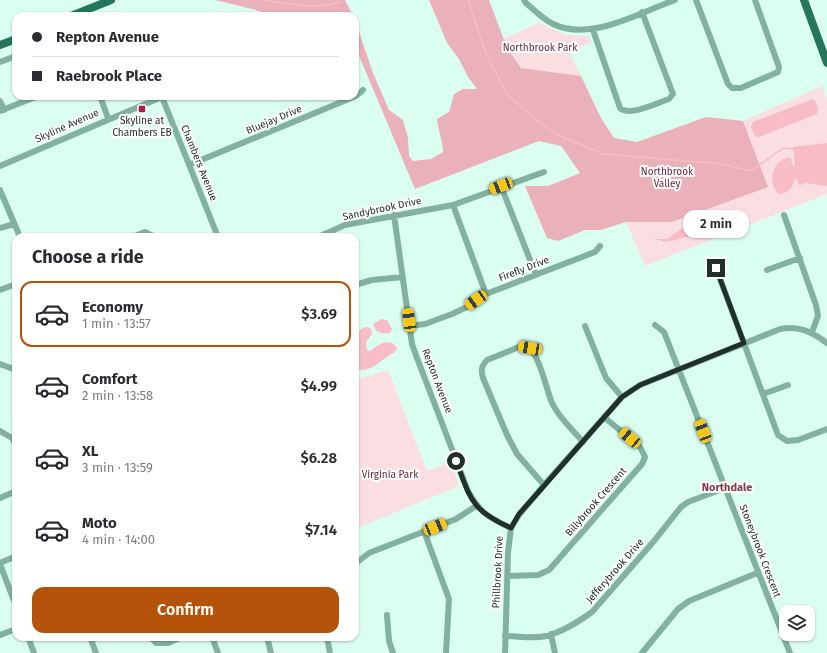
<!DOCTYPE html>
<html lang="en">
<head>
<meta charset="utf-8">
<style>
  :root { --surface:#fff; --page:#f7f7f7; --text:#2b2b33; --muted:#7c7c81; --line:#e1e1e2; --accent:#b45309 }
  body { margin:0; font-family:"Fira Sans",sans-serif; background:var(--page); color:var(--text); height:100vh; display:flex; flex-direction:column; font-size:15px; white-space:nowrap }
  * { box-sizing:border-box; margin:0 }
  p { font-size:13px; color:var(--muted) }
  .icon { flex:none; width:22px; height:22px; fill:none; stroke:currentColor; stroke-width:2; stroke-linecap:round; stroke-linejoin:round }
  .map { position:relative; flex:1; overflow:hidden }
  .panel { position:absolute; left:12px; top:233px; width:347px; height:408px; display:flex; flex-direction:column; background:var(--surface); border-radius:12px; box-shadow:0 1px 3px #0004 }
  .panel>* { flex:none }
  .hud { position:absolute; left:12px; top:12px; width:347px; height:88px; border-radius:12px; box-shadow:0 1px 3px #0004; display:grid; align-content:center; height:88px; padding:0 20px; background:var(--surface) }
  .controls { position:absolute; left:779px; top:605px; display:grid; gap:8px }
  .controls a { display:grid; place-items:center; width:36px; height:36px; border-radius:8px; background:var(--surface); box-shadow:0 1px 3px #0004; font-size:20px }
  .end { position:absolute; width:18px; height:18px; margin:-9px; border:5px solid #212f2a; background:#fff; box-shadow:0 0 0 2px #fff }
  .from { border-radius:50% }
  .bubble { position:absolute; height:28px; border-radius:12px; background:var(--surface); box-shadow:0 1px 3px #0004; font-size:13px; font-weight:600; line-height:28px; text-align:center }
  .car { position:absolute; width:12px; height:24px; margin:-12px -6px; border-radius:5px; box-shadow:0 0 3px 1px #0007; background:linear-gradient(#f5c518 24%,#345 0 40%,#f5c518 0 76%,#345 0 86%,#f5c518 0) }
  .hud b { display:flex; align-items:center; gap:14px; height:38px; font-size:15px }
  .hud b+b { border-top:1px solid var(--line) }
  .hud i { width:10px; height:10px; background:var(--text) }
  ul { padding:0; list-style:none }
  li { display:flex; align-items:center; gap:12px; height:66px; margin:0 8px 6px; padding:0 12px; border:2px solid transparent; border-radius:12px }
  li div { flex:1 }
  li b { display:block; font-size:15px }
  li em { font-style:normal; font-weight:600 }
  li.active { border-color:var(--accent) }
  li>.icon { width:36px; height:36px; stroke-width:1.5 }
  h2 { padding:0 20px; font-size:18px; line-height:48px }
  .cta { display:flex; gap:8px; margin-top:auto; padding:8px 20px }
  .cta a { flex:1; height:46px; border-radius:12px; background:var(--accent); color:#fff; font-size:16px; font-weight:600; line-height:46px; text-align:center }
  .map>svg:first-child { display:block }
</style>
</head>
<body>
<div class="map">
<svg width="827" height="653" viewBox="0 0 827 653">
  <rect width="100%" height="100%" fill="#dafeef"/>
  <path fill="#fbdee2" d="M539 23 567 35 589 36 592 43 569 51 581 76 521 68 507 48 503 39Z
    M822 86 827 100V194L645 266 626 222H672L767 187 743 121Z
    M388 370 427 471 451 462 459 486 355 529V380Z"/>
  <path fill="#ebb1bb" d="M215 0H345L353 16H271L256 10Z
    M429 0H489L507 48 521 68 581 76 601 118 614 138 637 142 706 117 743 121 768 187 672 222H626L601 230H585L558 241 547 238 525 186H548L580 173 561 146 539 141 415 189 355 46V20L373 73 389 110 403 120 408 138 409 156 413 161 431 159 443 152C443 140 438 131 437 119L449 112 454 94 463 89H477L468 77 459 59 447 43Z"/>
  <path fill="#f7bcc6" d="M813 99C817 104 819 107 817 114L759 137 755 136 751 127 753 122Z
    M827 143V186L805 183 802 185 799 184 796 179 794 180C792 190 789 192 779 194 766 182 772 160 790 157L793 166H795L793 147Z
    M693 224 699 226 702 231 700 233 667 242 654 239H667L681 229Z
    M382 319 387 320 392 329 390 333C381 334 376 333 373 324Z
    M367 327 371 329 372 334 366 342 367 350 371 351C378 344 390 337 397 348L395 352C383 358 369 375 355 369V333L363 328Z"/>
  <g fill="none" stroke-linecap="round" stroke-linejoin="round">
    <path stroke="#f7bcc6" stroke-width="1.5" d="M263 0C288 4 316 10 340 2
      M468 0 487 56 507 94 535 119 556 134 603 154 722 164 751 171 783 148 794 149"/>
    <path stroke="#82b29f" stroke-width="6" d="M524 0 526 3C534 10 543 19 553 24 591 42 638 13 675 0
      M696 0 728 84 732 88H741L778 72 779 67 755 0
      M593 30 620 108C630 117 657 103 669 99L673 94 642 12
      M0 62 16 56
      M100 96 108 118
      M162 97 218 237
      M0 101 4 110
      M0 111 38 96
      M189 165 356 96 363 90
      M0 166 164 96
      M501 186 536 275
      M0 190 20 237
      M453 205 486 294
      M394 215 412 344 417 358 468 491C480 513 489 518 511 528
      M784 215 816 305 818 316 812 332
      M0 228 14 224
      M132 237 145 232 155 237
      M318 237 345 225 453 205 544 172
      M716 268 778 435 787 441 798 440 827 429
      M767 270 800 258
      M355 285 372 280 403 277
      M0 290 16 284
      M655 325 664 332 790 653
      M410 326 425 324 452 314 467 307 486 294 595 252 600 246
      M585 326 606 378 622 397
      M0 364 16 370
      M763 394 788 385
      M0 431 12 438 16 445
      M544 485 517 454 507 435 483 378C481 371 481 366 487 360L519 347 530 348C542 364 545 385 552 403 559 418 573 430 583 442
      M0 498 16 491
      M424 531 449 599 446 653
      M0 563 16 556
      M0 564 16 606
      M355 564 369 553 456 519 476 506
      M508 576 538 575 549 570 642 464 645 457 640 447 604 417
      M387 615 389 641 393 653
      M551 634 555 653
      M0 635 16 629
      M505 636C518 636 534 639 546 636 563 632 578 622 592 612L654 541 681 507 688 502 725 488
      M28 637 34 653
      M90 637 96 653
      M150 637 156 643H168L182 637
      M212 637 218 653
      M267 637 271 653
      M327 637 330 653
      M505 653 508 553 511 528 519 515 544 485 622 397 640 385 780 329C799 325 812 332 827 343
      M642 653 678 609 689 601 757 573"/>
    <path stroke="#24755c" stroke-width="8" d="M804 0 827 63
      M71 16 111 0
      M0 45 16 39"/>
  </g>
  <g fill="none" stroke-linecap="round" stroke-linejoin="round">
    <path stroke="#212f2a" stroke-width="5" d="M456 461C471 500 471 510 511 528L519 514 536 495 622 397 640 385 744 343 716 268"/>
  </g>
  <rect fill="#ac1a4d" stroke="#fff" stroke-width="1.5" x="138" y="105" width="8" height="8" rx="2"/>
  <g text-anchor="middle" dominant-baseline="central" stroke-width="4" stroke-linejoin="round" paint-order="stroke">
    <g font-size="10" fill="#6b2638" stroke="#fff">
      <text x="540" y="48">Northbrook Park</text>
      <text x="667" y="172">Northbrook<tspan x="667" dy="12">Valley</tspan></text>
      <text x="390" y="475">Virginia Park</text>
    </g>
    <g font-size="10" fill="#212f2a" stroke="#fff">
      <text transform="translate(274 120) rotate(-23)">Bluejay Drive</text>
      <text transform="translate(67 126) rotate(-24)">Skyline Avenue</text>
      <text transform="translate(199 163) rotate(68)">Chambers Avenue</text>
      <text transform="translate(382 209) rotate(-12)">Sandybrook Drive</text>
      <text transform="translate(524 269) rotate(-21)">Firefly Drive</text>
      <text transform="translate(437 381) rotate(69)">Repton Avenue</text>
      <text transform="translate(596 502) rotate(-49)">Billybrook Crescent</text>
      <text transform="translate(760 551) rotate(69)">Stoneybrook Crescent</text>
      <text transform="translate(615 571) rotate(-49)">Jefferybrook Drive</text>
      <text transform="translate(498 572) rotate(-87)">Phillbrook Drive</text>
    </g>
    <g font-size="10" fill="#212f2a" stroke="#fff">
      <text x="142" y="121">Skyline at<tspan x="142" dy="12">Chambers EB</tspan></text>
    </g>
    <g font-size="11" font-weight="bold" fill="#833b4c" stroke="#fff">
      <text x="727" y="487">Northdale</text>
    </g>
  </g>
</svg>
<div class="controls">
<a><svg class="icon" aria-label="layers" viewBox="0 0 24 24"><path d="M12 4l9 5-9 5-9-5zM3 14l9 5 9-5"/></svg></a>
</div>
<i class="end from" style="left:456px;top:461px"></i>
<i class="end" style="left:716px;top:268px"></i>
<div class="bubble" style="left:683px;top:210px;width:66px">2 min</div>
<i class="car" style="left:501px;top:186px;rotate:249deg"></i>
<i class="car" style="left:476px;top:300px;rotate:235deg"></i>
<i class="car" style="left:409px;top:320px;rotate:352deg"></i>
<i class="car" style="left:530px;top:348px;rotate:279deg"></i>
<i class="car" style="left:703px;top:431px;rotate:339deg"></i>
<i class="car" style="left:630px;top:438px;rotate:310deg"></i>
<i class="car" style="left:435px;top:527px;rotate:68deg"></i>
<div class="hud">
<b><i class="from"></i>Repton Avenue</b>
<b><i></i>Raebrook Place</b>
</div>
<section class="panel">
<h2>Choose a ride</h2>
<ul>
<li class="active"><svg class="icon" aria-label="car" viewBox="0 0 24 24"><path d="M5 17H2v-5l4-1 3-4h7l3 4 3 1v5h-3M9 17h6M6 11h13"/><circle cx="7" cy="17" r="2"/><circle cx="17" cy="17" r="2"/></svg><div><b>Economy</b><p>1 min · 13:57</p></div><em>$3.69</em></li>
<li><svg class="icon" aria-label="car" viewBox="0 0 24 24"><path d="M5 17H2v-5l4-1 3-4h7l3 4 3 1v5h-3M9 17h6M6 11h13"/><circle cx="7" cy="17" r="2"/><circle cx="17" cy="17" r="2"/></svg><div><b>Comfort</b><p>2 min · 13:58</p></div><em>$4.99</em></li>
<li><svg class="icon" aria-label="car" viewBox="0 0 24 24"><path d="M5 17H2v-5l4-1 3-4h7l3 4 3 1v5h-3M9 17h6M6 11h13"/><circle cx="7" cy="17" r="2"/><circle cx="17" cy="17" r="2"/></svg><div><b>XL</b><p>3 min · 13:59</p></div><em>$6.28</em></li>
<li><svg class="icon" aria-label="car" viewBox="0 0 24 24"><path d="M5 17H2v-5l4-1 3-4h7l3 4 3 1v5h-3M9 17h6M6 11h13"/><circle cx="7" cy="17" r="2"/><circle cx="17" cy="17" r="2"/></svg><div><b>Moto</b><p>4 min · 14:00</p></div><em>$7.14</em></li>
</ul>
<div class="cta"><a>Confirm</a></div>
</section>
</div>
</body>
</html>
